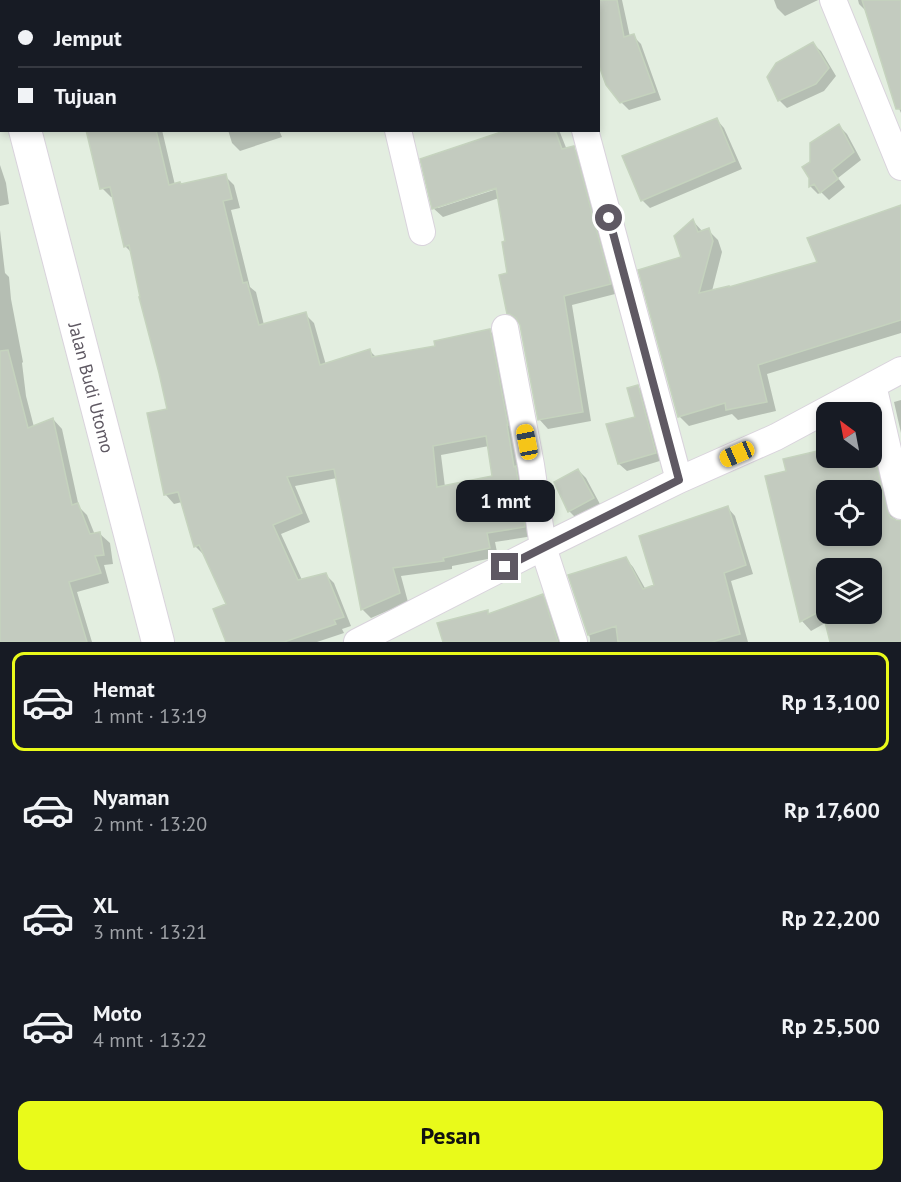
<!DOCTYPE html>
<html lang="id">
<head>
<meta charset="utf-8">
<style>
  :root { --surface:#171b24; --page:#20242c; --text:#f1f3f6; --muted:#9ea1a6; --line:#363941; --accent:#e9fa1a }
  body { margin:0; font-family:"PT Sans",sans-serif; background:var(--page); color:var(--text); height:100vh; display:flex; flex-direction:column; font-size:22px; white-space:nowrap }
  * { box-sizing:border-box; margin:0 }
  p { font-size:20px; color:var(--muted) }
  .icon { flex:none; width:33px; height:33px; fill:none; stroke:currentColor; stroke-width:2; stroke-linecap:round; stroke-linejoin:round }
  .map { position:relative; height:642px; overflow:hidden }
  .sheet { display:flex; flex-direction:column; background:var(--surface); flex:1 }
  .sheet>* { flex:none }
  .banner { position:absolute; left:0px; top:0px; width:600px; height:132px; box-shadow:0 3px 9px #0003; display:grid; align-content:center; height:132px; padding:0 18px; background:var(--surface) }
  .needle { width:39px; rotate:328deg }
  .tools { position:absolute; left:816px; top:402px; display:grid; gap:12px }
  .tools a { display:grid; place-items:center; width:66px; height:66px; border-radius:12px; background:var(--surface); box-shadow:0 3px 9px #0003; font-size:30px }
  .end { position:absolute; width:27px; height:27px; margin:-14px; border:8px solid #5f5963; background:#fff; box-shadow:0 0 0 3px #fff }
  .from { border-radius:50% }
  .bubble { position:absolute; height:42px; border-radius:12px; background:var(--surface); box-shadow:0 3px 9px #0003; font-size:20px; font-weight:800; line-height:42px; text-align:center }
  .car { position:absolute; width:18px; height:36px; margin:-18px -9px; border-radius:8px; box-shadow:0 0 4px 2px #0007; background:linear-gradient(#f5c518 24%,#345 0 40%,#f5c518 0 76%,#345 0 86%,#f5c518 0) }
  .banner b { display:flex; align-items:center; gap:21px; height:57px; font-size:22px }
  .banner b+b { border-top:2px solid var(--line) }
  .banner i { width:15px; height:15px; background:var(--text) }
  ul { padding:10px 0 0; list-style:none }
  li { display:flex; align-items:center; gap:18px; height:99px; margin:0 12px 9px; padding:0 6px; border:3px solid transparent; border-radius:12px }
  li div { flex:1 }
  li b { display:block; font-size:22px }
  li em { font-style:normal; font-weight:800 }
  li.current { border-color:var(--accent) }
  li>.icon { width:54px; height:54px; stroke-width:1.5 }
  .primary-button { display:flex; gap:12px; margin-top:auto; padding:12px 18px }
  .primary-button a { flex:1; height:69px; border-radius:12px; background:var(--accent); color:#111; font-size:24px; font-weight:800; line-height:69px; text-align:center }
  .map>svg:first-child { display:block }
</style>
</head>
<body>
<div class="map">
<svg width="901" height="642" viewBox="0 0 901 642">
  <rect width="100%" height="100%" fill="#e3eee0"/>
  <path fill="#0003" fill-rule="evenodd" d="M123 0H189V2H124Z
    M323 0H356V2H323Z
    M568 0H622L630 37 633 36 641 44 661 100 629 110 621 102 598 2H568Z
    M774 0H818L785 16 777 8Z
    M858 0H901V113L894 98 867 12 859 4Z
    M813 44 821 51 836 76 824 91 787 108 779 100Z
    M717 120 724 128 742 169 650 208 642 200Z
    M839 126 847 134 861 160 838 178 845 187 829 200 821 192 818 194 811 187V163Z
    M87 130H162L175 185 182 186 225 176 234 185 240 208 231 210 250 287 256 292 264 325 305 314 314 323 326 365 370 351 376 357 437 347 490 331 499 340 533 536 495 542 498 557 452 566V569L401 576 408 602 371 618 362 609 337 478 295 486 310 522 281 534 302 580 325 574 334 583 351 626 342 629 344 633 317 642H228V604L204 555 195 546 182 502 174 504 166 495 169 410 132 253 125 246 114 197H111L102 188ZM489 446 494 477 445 487 441 455Z
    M228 130H279L282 137 240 151 232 143Z
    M500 130H559L567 150 573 148 583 157 619 293 572 305 591 421 548 429 539 419 520 323 518 322 508 313 509 275 507 242 499 198 443 217 433 208 501 134ZM502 184 503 187 438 208V205Z
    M0 165 6 183 9 204 0 206Z
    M901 206V333L767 374 776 411 738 420 732 414 689 426 679 416 683 258 693 221 703 232 708 230 718 240 722 252 712 291 730 289 819 263Z
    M0 230 5 273 9 277 11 299 23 362 22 363 26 396 34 427 53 419 62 429 79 507 87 515 95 535 100 534 110 543 113 564 104 565 109 583 77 592 92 642H0Z
    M638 387 645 394 663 460 627 471 619 464 637 418Z
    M901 400V433L894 402Z
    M872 440 879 447 896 522H901V642H831L827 622 811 631 802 621 767 477 787 472 785 460 826 450V458H872ZM826 490H872V536H826ZM826 568H872V614H826Z
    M578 470 586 478 601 506 577 519 569 511Z
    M727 507 735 516 753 574 731 581 748 642H590V638L570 576 625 558 633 567 646 590 655 585Z
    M542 596 551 604 563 642H444L487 612 490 615Z"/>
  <path fill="#c3cbbf" stroke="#c5d3be" stroke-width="1.5" fill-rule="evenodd" d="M598 0H617L624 37 634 34 655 92 620 103 606 85 598 63Z
    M862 0H901V109H896Z
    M813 42 829 68 816 84 778 101 767 77 776 63Z
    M717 118 735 161 641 201 622 156Z
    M839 124 854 152 832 170 838 179 820 193 814 184 809 187V178L802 167 810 162V143Z
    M86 130H156L169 185 180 182 181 184 226 174 232 199 223 201 243 283 247 282 259 325 306 312 320 365 370 349 372 357 435 346 434 341 490 329 508 425H507L514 467 516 466V467L525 527 487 533 490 548 443 558 444 561 393 568 400 593 361 610 334 469 287 477 302 513 273 525 298 580 326 573 344 617 334 620 336 624 284 642H226L213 609 226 604 199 545 194 547 178 492 164 495 147 413 167 409 159 373 139 297H140L129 245 124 247 110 187 100 189ZM486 436 492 476 437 487 433 446Z
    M507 130H555L562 149 574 146 611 284 564 296 583 412 538 420 520 325 516 318 510 314H507L499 275 507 273 502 242 505 241 496 188 432 209 420 159Z
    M901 205V320L758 365 767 402 726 410 725 403 678 417 638 270 681 257 674 236 693 219 698 232 709 228 713 241 699 293 729 286V287L817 262 807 238Z
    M8 350 28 428 53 418 72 505 78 503 90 534 100 532 104 555 95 556 101 573 69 582 87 642H0V351Z
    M638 385 656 453 618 464 606 424 635 417 627 388Z
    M872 445 887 510 890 517 896 520 901 521V642H830L823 614H872V568H826V608L800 622 765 476 786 471 783 459 826 449V458H872ZM826 490H872V536H826Z
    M578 469 594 498 568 512 554 482Z
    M728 506 746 565 724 573 740 634 712 642H618L616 626 588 635 568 575 626 557 643 589 654 585 639 536Z
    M543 594 558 642H443L437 623 488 610V614Z"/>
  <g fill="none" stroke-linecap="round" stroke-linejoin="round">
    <defs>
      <path id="minor" d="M367 0 368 2
        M552 0 553 2
        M833 0 901 167
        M398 130 422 232
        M585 130 679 480
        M505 328 531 465 543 547 574 642
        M873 385 901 506
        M357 642 543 547 679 480 776 437 901 370"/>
      <g id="tertiary">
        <path d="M0 34 2 39"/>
        <path id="s1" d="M25 130 158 642"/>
      </g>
    </defs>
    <use href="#minor" stroke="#d9d3dc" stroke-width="28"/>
    <use href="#tertiary" stroke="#d9d3dc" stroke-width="34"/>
    <use href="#minor" stroke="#fff" stroke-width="26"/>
    <use href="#tertiary" stroke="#fff" stroke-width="32"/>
  </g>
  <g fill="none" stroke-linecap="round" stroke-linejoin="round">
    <path stroke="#5f5963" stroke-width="8" d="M505 567 679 480 609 218"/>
  </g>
  <g text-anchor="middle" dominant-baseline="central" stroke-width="4.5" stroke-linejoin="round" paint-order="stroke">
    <g font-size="18" fill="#5f5963" stroke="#fff">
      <text stroke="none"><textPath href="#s1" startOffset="266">Jalan Budi Utomo</textPath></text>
    </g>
  </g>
</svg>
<div class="tools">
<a><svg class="needle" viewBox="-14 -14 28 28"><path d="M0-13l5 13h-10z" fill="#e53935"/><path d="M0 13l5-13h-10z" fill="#9ea1a6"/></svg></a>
<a><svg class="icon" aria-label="locate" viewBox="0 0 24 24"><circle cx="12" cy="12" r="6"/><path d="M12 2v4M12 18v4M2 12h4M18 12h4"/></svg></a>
<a><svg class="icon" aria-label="layers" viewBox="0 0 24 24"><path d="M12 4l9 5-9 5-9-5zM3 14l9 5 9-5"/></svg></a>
</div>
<i class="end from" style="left:609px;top:218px"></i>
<i class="end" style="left:505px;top:567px"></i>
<div class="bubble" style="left:456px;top:480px;width:99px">1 mnt</div>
<i class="car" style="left:527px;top:442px;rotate:349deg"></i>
<i class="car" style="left:737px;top:454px;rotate:246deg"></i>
<div class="banner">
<b><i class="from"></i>Jemput</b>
<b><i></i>Tujuan</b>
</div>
</div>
<section class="sheet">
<ul>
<li class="current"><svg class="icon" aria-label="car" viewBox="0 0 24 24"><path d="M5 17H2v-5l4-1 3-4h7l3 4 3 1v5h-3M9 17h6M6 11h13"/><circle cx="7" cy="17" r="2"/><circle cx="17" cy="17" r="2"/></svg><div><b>Hemat</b><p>1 mnt · 13:19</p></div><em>Rp 13,100</em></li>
<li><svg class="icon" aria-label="car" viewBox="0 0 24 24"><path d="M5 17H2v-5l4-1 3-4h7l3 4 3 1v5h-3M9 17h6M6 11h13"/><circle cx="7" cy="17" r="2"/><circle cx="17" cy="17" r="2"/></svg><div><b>Nyaman</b><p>2 mnt · 13:20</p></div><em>Rp 17,600</em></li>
<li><svg class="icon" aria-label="car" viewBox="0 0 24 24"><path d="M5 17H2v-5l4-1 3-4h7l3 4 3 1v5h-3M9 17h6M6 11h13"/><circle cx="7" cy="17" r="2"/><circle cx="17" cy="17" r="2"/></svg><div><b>XL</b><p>3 mnt · 13:21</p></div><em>Rp 22,200</em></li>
<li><svg class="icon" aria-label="car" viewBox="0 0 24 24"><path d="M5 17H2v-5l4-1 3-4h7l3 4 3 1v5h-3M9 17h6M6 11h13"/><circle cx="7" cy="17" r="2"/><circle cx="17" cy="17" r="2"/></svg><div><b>Moto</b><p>4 mnt · 13:22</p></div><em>Rp 25,500</em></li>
</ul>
<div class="primary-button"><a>Pesan</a></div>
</section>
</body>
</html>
